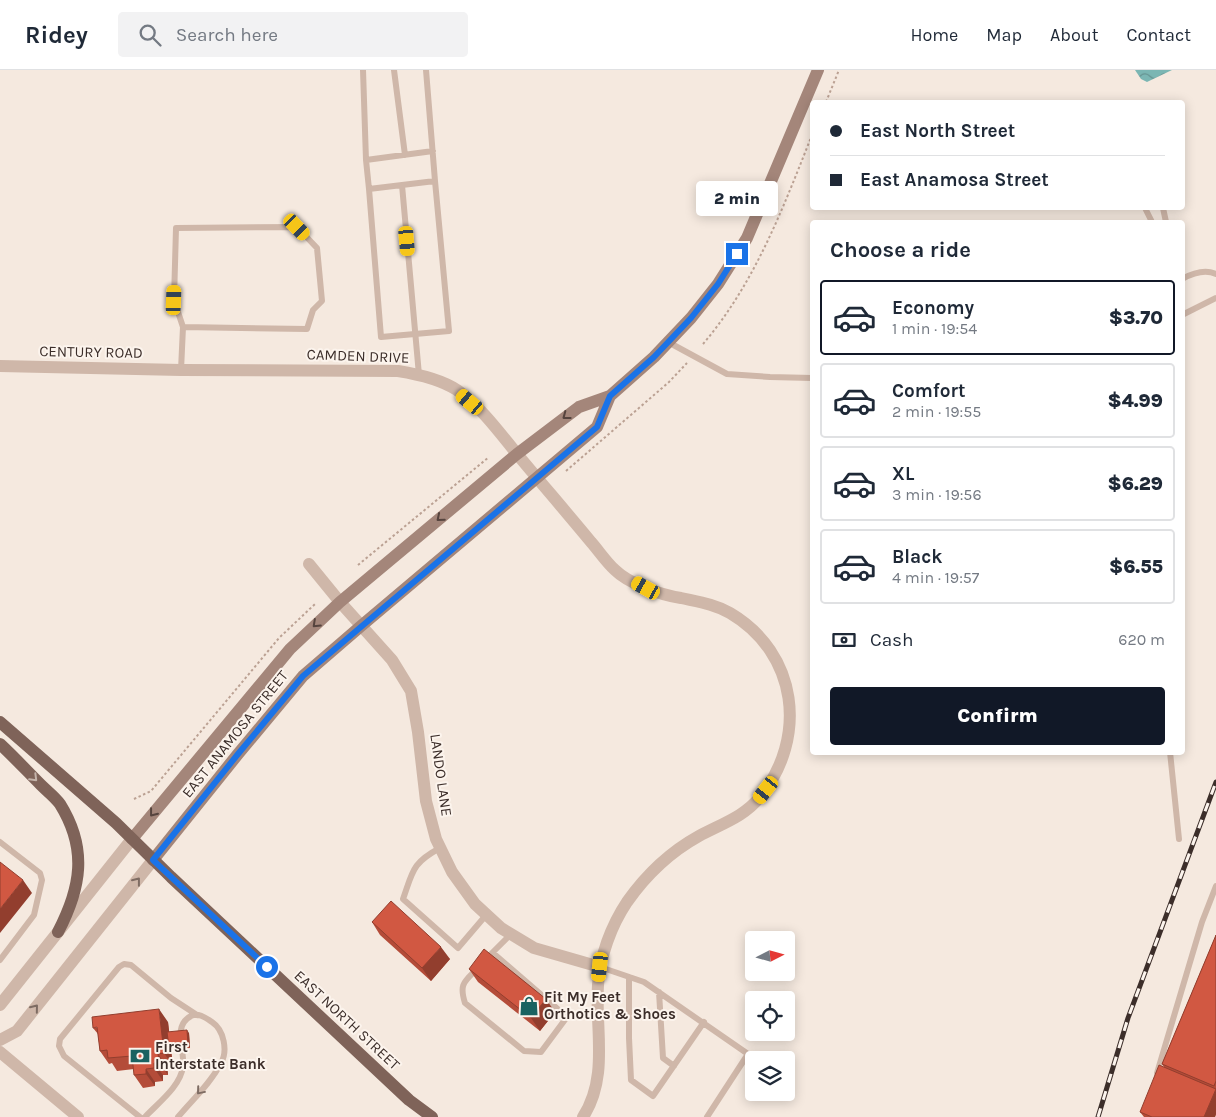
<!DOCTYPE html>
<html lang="en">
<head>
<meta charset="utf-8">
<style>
  :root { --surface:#fff; --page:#f2f2f3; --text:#1f2937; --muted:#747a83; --line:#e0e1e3; --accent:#111827 }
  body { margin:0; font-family:Karla,sans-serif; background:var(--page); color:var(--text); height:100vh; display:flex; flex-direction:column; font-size:19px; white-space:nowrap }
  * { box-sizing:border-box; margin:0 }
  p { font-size:16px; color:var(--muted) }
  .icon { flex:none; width:28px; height:28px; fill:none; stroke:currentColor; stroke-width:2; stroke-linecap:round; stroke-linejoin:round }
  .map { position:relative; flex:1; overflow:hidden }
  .panel { position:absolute; left:810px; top:150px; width:375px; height:535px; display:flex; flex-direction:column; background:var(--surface); border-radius:5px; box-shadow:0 2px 12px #0003 }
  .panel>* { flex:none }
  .banner { position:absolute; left:810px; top:30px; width:375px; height:110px; border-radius:5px; box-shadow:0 2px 12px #0003; display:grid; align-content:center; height:110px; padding:0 20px; background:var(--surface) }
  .needle { width:32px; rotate:84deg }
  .tools { position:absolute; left:745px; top:861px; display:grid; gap:10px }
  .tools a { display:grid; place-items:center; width:50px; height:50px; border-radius:5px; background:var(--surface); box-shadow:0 2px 12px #0003; font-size:25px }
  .end { position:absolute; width:22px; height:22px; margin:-11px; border:6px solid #1a73e8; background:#fff; box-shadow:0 0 0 2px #fff }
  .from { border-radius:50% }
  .bubble { position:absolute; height:35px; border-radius:5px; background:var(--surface); box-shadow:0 2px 12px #0003; font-size:16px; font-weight:800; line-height:35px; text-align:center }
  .car { position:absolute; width:15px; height:30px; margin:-15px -8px; border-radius:6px; box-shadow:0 0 4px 1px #0007; background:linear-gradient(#f5c518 24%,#345 0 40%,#f5c518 0 76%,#345 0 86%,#f5c518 0) }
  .banner b { display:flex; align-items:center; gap:18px; height:48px; font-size:19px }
  .banner b+b { border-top:1px solid var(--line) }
  .banner i { width:12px; height:12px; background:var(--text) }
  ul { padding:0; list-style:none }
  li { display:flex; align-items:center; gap:15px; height:75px; margin:0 10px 8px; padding:0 10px; border:2px solid var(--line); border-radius:5px }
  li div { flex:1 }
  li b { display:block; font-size:19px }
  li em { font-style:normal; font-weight:800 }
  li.current { border-color:var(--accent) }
  li>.icon { width:45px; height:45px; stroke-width:1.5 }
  h2 { padding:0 20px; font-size:22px; line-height:60px }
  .pay { display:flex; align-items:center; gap:12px; height:55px; padding:0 20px; font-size:19px }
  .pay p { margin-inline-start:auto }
  .action { display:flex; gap:10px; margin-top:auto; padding:10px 20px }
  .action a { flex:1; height:58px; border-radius:5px; background:var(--accent); color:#fff; font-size:20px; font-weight:800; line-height:58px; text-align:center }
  header { display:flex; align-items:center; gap:30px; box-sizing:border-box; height:70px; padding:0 25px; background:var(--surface); border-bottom:1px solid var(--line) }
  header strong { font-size:24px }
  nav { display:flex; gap:28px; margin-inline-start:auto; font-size:18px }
  .search { width:350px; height:45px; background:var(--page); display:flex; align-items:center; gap:12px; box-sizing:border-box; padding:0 18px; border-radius:5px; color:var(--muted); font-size:19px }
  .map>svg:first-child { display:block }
</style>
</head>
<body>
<header>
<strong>Ridey</strong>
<div class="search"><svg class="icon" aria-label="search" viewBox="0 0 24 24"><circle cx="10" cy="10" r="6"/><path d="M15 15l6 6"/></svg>Search here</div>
<nav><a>Home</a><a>Map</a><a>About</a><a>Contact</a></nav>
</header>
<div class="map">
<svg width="1216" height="1047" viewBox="0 0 1216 1047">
  <defs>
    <pattern id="water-waves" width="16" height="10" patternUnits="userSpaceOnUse" patternTransform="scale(1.25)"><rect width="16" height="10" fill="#7bb6b3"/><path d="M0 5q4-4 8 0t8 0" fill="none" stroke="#669492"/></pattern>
  </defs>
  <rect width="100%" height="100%" fill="#f5e9df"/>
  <path fill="url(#water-waves)" d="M1135 0H1172L1147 12 1141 9Z"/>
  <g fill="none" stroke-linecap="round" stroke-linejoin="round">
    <path stroke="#bba193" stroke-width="2" stroke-dasharray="2.5 2.5" stroke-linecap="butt" d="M826 32 839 0
      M703 274C755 213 783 138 812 65
      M566 401 669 312 687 293
      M358 495 489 387
      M134 729 151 721 279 568 315 534"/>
    <path stroke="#cfb7a9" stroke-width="6" d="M363 0 366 90 433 81
      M394 0 405 85
      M366 90 369 119 402 115
      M369 119 381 267 449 261 435 111
      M1145 138 1152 152
      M1163 138 1166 152
      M1182 209C1193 203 1205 199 1216 204
      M1182 245 1216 228
      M668 272 727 304 770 307 812 308
      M181 300 183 257 307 259 313 240 322 231 317 178 297 157 176 158 174 230 183 257
      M419 305 402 115 435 111 426 0
      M1170 682 1179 769
      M0 772 40 803 42 810 34 845 0 890
      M440 778C412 793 413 801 403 829L458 878 487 844
      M485 890 511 864
      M600 897 644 912 748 984 707 1047
      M477 899C464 912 459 914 465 933L524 981 541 982 567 947 493 883
      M629 907V968L631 1010 653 1026 704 952
      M659 922 663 988 674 996
      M1157 1003 1202 852 1216 816
      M140 1047 64 986 59 976 60 969 119 897 124 894 131 895 171 928 197 945
      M145 1047C158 1033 181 1016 183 996 185 980 172 956 191 946 198 942 206 948 212 952 224 960 228 981 221 993 211 1013 192 1030 178 1047"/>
    <path stroke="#cfb7a9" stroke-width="12" d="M0 296 181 300 398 301C417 304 440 309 457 320 481 337 499 362 517 384 542 414 567 443 591 472 599 481 606 492 615 500 629 514 661 525 681 528 699 532 714 534 730 543 798 583 808 668 760 727 744 747 721 754 699 766 670 782 646 805 627 832 611 856 600 886 598 915 595 959 609 1007 583 1047
      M309 494 340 532 392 590 411 621 418 662 426 731 436 769 452 802 475 834 501 858 534 878 600 897"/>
    <path stroke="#cfb7a9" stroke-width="12" d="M0 935 132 769
      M0 970 17 961 153 790
      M0 982 78 1047"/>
    <path stroke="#a4867a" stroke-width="12" d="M132 769 290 579 340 532 517 384 579 337 610 326 654 287 691 248 718 214 747 168 818 0
      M153 790 238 684 303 606 361 556 597 357 610 326"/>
    <path stroke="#7f6359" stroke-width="12" d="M0 652 116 753 171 807 409 1030 432 1047
      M0 674C14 687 27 701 41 715 47 721 55 727 60 734 88 779 81 818 58 862"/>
    <defs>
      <path id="rail" d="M1098 1047 1128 948 1216 712"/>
    </defs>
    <use href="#rail" stroke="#3c2e2a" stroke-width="5"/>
    <use href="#rail" stroke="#fcf4ed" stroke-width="3" stroke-dasharray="9" stroke-linecap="butt"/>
  </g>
  <path fill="#b44c39" d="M372 852 450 889 431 911 380 865Z
    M1216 865V1044L1215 1047H1144L1140 1042 1164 997 1162 994Z
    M469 899 555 942 540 961 478 912Z
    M168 952 169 962 189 963 190 978 171 980 173 996H167L168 1005H163V1011L155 1012V1016L143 1018 134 1005V999L117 1001 112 993 109 994 100 981 98 964 93 958Z"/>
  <path fill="#923e2e" d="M23 810 32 823 0 863V839Z
    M441 877 450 889 431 911 422 898Z
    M546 929 555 942 540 961 531 948Z
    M159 939 168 952 171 977H169L171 980 173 996 164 983Z
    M187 960 189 963 190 978 188 975Z
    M158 984 167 996 168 1005 159 992Z
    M154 993 163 1005V1011L154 998Z
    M146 999 155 1012V1016L146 1004Z
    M1216 1020V1044L1215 1047H1204Z"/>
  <path fill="#d15842" stroke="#923e2e" d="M0 792 23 810 0 839Z
    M391 831 441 877 422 898 372 852Z
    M1216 865V1011L1214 1016 1162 994Z
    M484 879 546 929 531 948 469 899Z
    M159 939 164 983 158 984 159 992 154 993V998L146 999V1004L134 1005 132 986 108 988 107 980 100 981 97 957 93 958 92 947Z
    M187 960 188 975 169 977 167 962Z
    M1159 995 1216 1019 1204 1047H1152L1140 1042Z"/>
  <defs><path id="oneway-chevron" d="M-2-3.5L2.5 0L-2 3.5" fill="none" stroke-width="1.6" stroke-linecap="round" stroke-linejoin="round" transform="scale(1.25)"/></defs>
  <g stroke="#56443e">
    <use href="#oneway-chevron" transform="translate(566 346) rotate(143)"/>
    <use href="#oneway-chevron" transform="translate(440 448) rotate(140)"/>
    <use href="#oneway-chevron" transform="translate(316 554) rotate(137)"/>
    <use href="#oneway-chevron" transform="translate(153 743) rotate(128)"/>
  </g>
  <use stroke="#c4b3aa" href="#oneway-chevron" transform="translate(34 708) rotate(45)"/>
  <g stroke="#7e6c63">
    <use href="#oneway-chevron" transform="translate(137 811) rotate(-52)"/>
    <use href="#oneway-chevron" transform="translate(35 938) rotate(-51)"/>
    <use href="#oneway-chevron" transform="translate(200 1021) rotate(130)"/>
  </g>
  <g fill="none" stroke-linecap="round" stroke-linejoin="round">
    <path stroke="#1a73e8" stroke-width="6" d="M267 897 153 790 238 684 303 606 597 357 610 326 654 287 691 248 718 214 737 184"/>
  </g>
  <defs>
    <symbol id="shop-bare" viewBox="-9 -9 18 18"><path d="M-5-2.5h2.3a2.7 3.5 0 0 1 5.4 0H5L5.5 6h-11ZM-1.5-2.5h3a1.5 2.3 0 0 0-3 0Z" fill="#1a6261" stroke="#fcf4ed" stroke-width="2.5" paint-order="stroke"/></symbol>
    <symbol id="bank-bare" viewBox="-9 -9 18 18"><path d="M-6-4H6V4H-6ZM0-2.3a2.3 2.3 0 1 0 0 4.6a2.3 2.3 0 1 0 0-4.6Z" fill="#1a6261" stroke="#fcf4ed" stroke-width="2.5" paint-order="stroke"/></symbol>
  </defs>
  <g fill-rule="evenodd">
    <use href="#shop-bare" x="515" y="922" width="28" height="28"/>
    <use href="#bank-bare" x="126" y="972" width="28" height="28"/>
  </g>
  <g text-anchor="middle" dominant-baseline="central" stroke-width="4" stroke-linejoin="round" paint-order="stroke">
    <g font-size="15" fill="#3c2e2a" stroke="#fcf4ed">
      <text transform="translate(91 282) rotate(1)">CENTURY ROAD</text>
      <text transform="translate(358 286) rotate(2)">CAMDEN DRIVE</text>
      <text transform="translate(235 664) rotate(-51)">EAST ANAMOSA STREET</text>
      <text transform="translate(441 705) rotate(82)">LANDO LANE</text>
      <text transform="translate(347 950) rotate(43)">EAST NORTH STREET</text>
    </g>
    <g font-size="15" font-weight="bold" fill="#3c2e2a" stroke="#fcf4ed" text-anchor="start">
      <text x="544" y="927">Fit My Feet<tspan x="544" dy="17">Orthotics &amp; Shoes</tspan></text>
      <text x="155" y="977">First<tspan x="155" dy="17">Interstate Bank</tspan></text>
    </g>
  </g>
</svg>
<div class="tools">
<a><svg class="needle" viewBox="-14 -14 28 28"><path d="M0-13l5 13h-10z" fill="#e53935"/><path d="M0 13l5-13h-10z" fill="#747a83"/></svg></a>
<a><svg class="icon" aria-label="locate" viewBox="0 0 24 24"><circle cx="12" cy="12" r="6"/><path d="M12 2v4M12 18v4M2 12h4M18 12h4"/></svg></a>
<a><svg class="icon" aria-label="layers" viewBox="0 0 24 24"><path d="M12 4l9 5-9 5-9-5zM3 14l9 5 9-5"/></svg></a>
</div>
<i class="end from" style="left:267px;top:897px"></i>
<i class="end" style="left:737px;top:184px"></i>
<div class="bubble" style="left:696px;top:111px;width:82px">2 min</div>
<i class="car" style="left:297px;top:157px;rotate:136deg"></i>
<i class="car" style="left:407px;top:171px;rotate:175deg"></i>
<i class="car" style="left:174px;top:230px;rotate:2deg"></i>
<i class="car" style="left:470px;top:332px;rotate:310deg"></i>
<i class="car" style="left:646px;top:518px;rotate:299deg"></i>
<i class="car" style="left:766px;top:720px;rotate:218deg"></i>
<i class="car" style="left:600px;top:897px;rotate:186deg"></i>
<div class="banner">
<b><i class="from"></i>East North Street</b>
<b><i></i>East Anamosa Street</b>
</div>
<section class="panel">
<h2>Choose a ride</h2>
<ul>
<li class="current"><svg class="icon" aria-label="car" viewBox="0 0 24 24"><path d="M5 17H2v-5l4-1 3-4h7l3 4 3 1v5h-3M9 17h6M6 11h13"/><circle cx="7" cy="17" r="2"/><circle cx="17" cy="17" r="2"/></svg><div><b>Economy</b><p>1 min · 19:54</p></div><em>$3.70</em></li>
<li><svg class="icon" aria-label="car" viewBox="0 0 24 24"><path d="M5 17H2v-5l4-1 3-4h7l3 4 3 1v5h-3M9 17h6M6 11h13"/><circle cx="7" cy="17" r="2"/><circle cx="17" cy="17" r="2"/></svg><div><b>Comfort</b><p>2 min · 19:55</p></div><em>$4.99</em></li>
<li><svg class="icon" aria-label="car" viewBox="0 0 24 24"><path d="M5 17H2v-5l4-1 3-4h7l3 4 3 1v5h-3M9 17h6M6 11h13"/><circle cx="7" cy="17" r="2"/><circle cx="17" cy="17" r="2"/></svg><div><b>XL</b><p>3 min · 19:56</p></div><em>$6.29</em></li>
<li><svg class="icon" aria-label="car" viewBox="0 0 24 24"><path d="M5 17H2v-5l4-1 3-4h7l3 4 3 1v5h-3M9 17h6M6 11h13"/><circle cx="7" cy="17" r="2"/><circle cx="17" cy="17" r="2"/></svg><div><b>Black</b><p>4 min · 19:57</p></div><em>$6.55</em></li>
</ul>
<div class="pay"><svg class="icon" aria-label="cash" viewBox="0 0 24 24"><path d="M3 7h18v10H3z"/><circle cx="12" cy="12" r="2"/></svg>Cash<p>620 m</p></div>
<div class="action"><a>Confirm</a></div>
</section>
</div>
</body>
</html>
